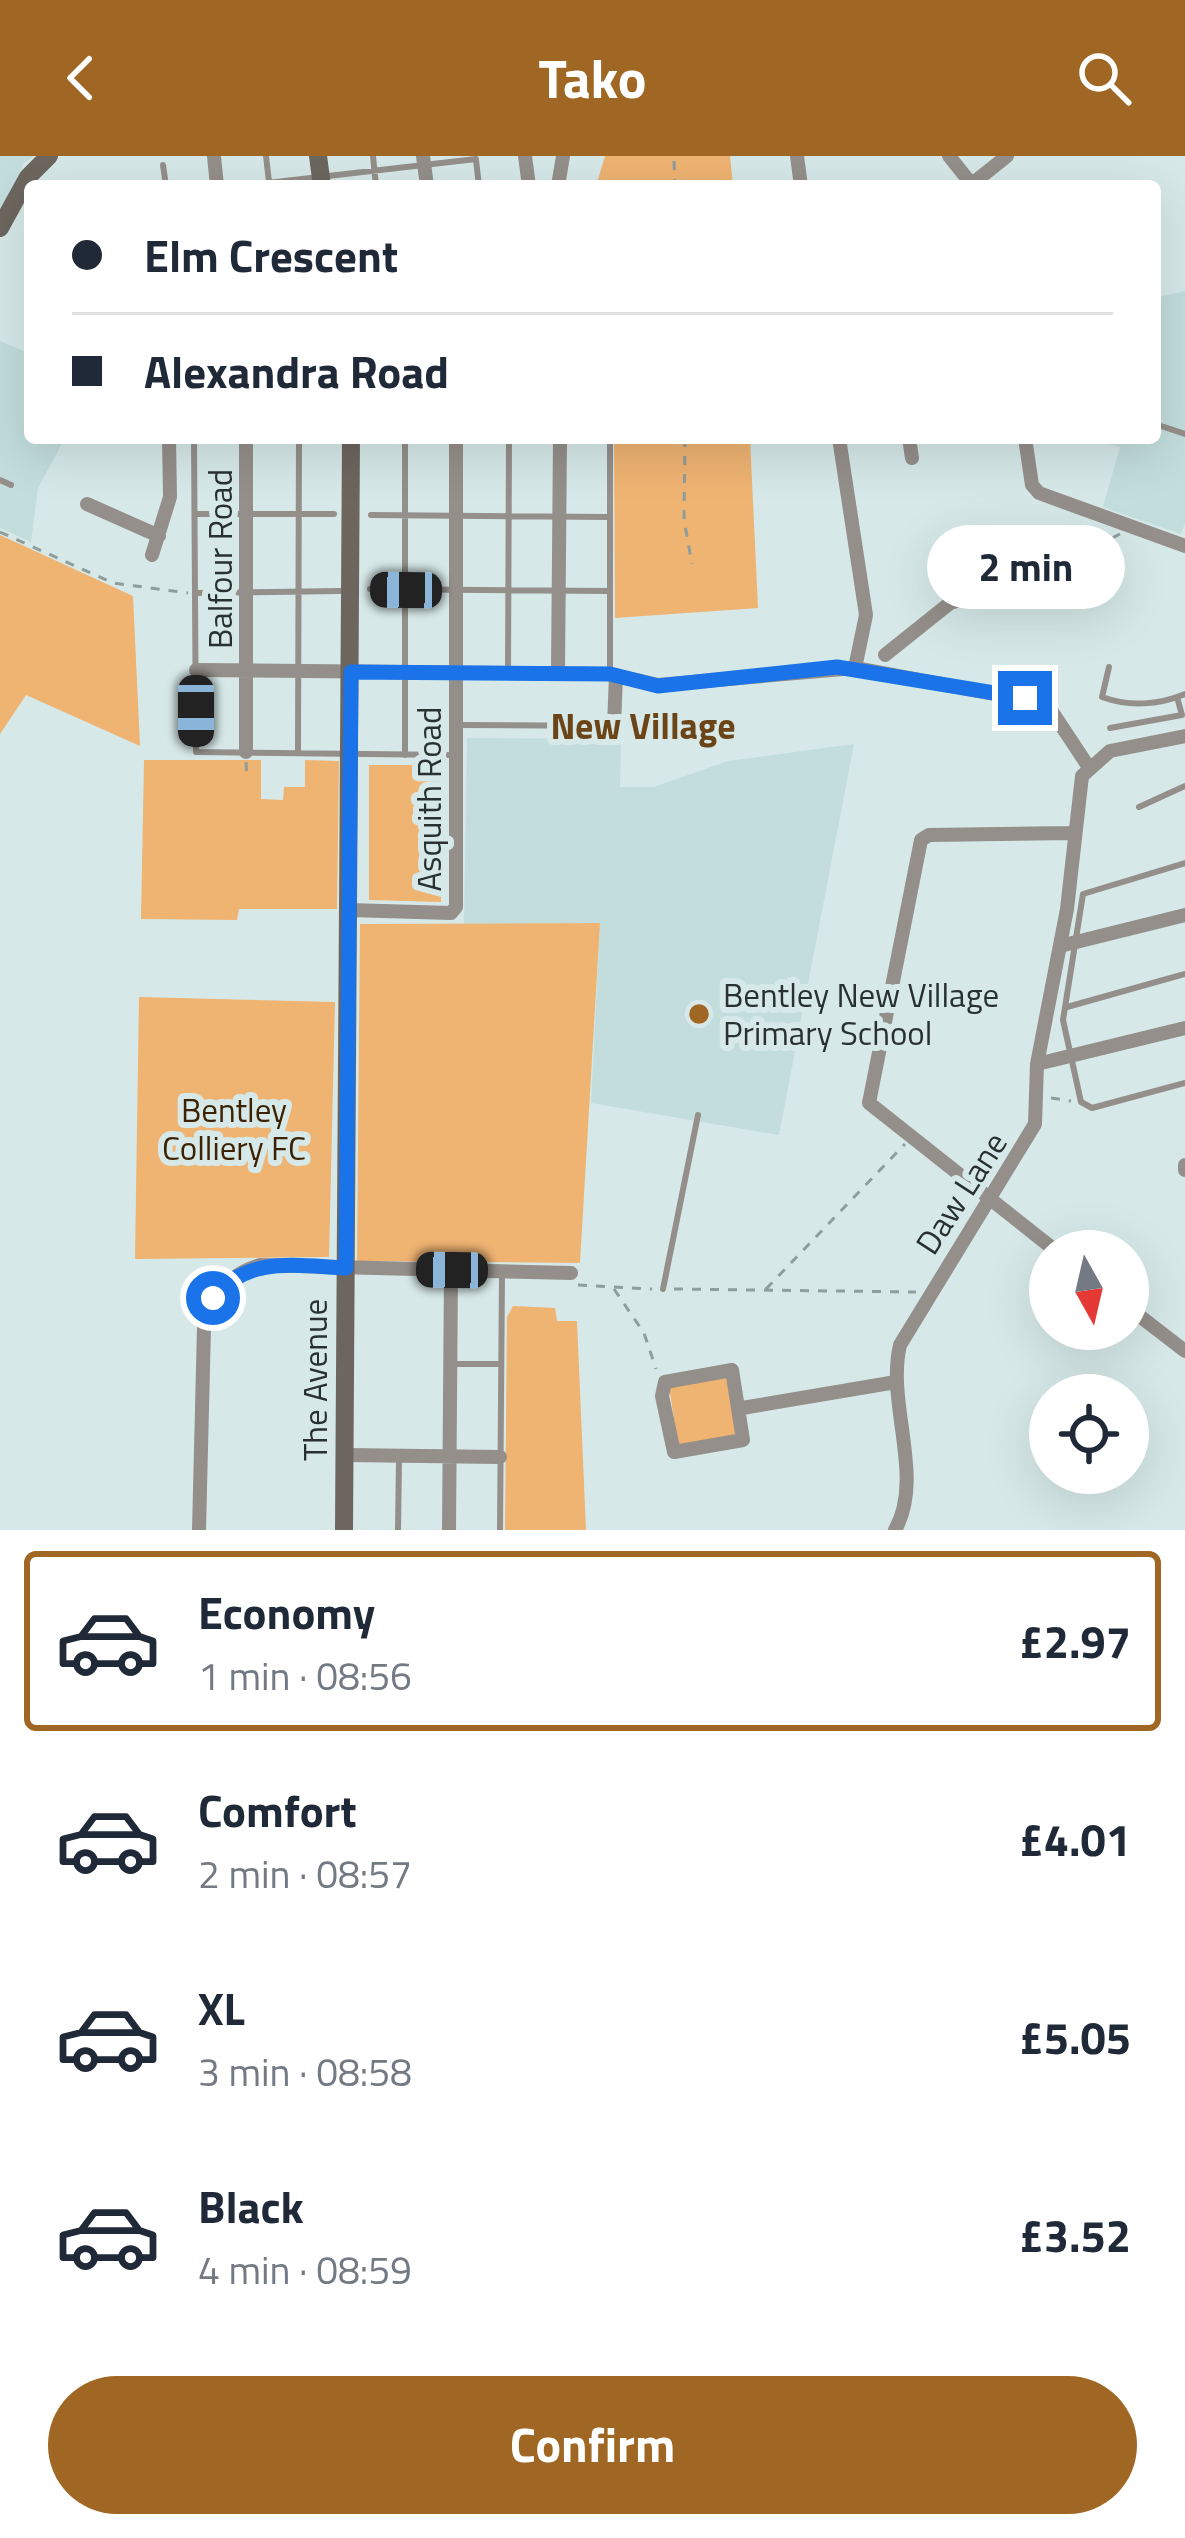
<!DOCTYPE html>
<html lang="en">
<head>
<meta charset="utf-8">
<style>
  :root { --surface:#fff; --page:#f6f6f7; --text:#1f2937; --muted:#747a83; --line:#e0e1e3; --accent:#9f6723 }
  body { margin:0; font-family:"Titillium Web",sans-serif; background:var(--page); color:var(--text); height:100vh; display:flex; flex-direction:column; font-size:45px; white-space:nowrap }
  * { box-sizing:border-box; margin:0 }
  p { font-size:39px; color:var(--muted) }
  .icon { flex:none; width:66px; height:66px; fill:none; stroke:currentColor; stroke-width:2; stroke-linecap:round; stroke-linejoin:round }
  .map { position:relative; height:1374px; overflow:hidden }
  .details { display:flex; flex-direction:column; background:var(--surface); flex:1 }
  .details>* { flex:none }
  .guide { position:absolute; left:24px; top:24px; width:1137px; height:264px; border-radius:12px; box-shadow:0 12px 48px #0002; display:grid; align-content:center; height:264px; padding:0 48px; background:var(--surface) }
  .needle { width:78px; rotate:172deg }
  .fabs { position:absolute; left:1029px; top:1074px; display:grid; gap:24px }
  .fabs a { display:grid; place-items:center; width:120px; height:120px; border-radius:50%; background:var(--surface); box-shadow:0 12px 48px #0002; font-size:60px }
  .end { position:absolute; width:54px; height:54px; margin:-27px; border:15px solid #1a73e8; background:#fff; box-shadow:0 0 0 6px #fff }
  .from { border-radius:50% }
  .bubble { position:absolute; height:84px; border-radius:42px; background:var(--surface); box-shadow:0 12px 48px #0002; font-size:39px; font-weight:700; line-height:84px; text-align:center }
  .car { position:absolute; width:36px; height:72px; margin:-36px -18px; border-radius:15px; box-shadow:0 0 9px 3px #0007; background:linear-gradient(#222 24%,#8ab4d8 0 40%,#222 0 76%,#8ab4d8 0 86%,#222 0) }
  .guide b { display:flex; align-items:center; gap:42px; height:114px; font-size:45px }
  .guide b+b { border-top:3px solid var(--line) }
  .guide i { width:30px; height:30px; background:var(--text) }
  ul { padding:21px 0 0; list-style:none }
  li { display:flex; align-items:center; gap:36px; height:180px; margin:0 24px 18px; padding:0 24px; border:6px solid transparent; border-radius:12px }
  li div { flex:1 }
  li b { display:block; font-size:45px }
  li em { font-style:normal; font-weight:700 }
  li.active { border-color:var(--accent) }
  li>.icon { width:108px; height:108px; stroke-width:1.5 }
  .cta { display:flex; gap:24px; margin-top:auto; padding:24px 48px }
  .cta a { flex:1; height:138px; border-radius:72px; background:var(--accent); color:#fff; font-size:48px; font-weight:700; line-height:138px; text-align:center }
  header { display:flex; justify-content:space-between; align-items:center; height:156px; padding:0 48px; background:var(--accent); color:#fff; font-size:54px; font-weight:700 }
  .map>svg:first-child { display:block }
</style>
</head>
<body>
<header><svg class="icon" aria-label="back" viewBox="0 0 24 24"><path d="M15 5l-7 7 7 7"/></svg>Tako<svg class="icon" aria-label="search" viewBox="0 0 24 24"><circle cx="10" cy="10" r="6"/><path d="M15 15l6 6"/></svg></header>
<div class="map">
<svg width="1185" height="1374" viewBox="0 0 1185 1374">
  <rect width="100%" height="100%" fill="#d6e9e8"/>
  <path fill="#c2dddc" d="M0 0H34L23 8 0 75Z
    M1185 135V367L1181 378 1103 351 1120 291 1084 282H1155V142Z
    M0 185 30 198V282H65L38 332 31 386 0 372Z
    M467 582 621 583 620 631H654L728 605 854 588 779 979 591 947 600 767 464 769Z"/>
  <path fill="#efb372" d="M605 0H730L733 30H596Z
    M614 282H750L758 452 615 462Z
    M0 379 133 440 140 590 26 539 0 578Z
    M144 604H261V643L283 644 284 631H305V604L339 605 337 753H239L237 764 141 763Z
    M369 609H441V746L369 744Z
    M600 767 580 1107 357 1105 360 768Z
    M139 841 335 846 329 1101 135 1103Z
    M513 1150 555 1152 557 1165H577L586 1374H505L507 1161Z
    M728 1221 739 1280 685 1293 678 1288 669 1231Z"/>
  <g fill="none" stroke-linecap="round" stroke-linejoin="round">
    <path stroke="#8f9d9c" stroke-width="3" stroke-dasharray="9 9" stroke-linecap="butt" d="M674 5 675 30
      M685 282 684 364 692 408
      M0 376 113 427 188 437
      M1097 390 1120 378
      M246 606 247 623
      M1051 942 1071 945
      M578 1129 652 1133
      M614 1133 644 1177 656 1213
      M674 1133 916 1136
      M766 1133 905 988"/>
    <path stroke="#948f8a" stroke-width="6" d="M266 0 269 26
      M373 0 376 30
      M476 4 479 30
      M163 9 166 30
      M241 30 476 3
      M1155 268 1185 278
      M194 282 196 596 453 599
      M405 282V599
      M0 324 11 329
      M196 358H334
      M371 359 610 361
      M370 433 610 435
      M196 437 340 435
      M1109 511 1102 541C1129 551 1159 549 1185 538
      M610 514V282
      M508 516 509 282
      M460 569 614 570
      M1110 572 1182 559 1177 541
      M298 596 299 282
      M1139 651 1185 630
      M1185 707 1083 738 1063 864 1081 946 1092 952 1185 927
      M1067 851 1185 818
      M663 1133 698 959
      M451 1208H501
      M398 1374 399 1303
      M500 1374 502 1115"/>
    <path stroke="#948f8a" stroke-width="14" d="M214 0 217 30
      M423 0 427 30
      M525 0 529 30
      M797 0 801 30
      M949 0 973 30
      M972 28 1007 0
      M558 30 563 0
      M246 282V596
      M839 282 866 459 855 512
      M909 282 912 302
      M1025 282 1032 329 1039 337 1185 390
      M87 348 159 380
      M152 399 170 341 169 282
      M885 499 950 447 1041 418 1084 394
      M196 514 610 518 658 529 855 512 1037 546 1051 554 1088 610
      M558 516 560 282
      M614 570 616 519
      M349 754 451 757 456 751V282
      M1060 790 1185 759
      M1037 908 1185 872
      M1185 1009V1014
      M1056 1095 869 947 921 684 929 679 1072 677
      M1128 1151 1185 1195
      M732 1214 743 1284 674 1296 662 1240 665 1226Z
      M742 1252 896 1226
      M345 1299 500 1301
      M199 1374 204 1171C211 1139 228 1119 260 1109L571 1117
      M449 1374 451 1114
      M895 1374C925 1321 886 1248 900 1189L1035 968 1037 908 1067 753 1082 620 1110 595 1185 580"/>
    <path stroke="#6d665f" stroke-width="18" d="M318 0 322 30
      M0 72 28 21 49 0
      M344 1374 351 282"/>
  </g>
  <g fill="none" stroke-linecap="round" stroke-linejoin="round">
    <path stroke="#1a73e8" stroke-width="15" d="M213 1142C247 1099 297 1110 346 1112L351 516 610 518 658 530 837 511 1025 542"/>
  </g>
  <circle fill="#9f6723" stroke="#d6e9e8" stroke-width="4.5" cx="699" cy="858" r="12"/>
  <g text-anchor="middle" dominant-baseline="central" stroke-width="12" stroke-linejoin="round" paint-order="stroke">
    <g font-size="33" fill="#293130" stroke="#d6e9e8">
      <text transform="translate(220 403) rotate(-90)">Balfour Road</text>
      <text transform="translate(429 643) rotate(-90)">Asquith Road</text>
      <text transform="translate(961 1037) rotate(-57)">Daw Lane</text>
      <text transform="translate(315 1224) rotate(-90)">The Avenue</text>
    </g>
    <g font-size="33" fill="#293130" stroke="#d6e9e8" text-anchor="start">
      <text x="723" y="839">Bentley New Village<tspan x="723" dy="38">Primary School</tspan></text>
    </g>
    <g font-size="33" fill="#3c2203" stroke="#d6e9e8">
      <text x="234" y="954">Bentley<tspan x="234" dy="38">Colliery FC</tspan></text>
    </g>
    <g font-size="36" font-weight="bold" fill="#6b4517" stroke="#d6e9e8">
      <text x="643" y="569">New Village</text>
    </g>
  </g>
</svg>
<div class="fabs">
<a><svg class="needle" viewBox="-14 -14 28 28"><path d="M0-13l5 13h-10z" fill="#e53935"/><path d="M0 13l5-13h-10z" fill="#747a83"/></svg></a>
<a><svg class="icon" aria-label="locate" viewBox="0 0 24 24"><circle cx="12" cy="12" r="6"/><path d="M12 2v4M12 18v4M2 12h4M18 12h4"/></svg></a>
</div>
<i class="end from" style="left:213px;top:1142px"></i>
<i class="end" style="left:1025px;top:542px"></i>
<div class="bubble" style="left:927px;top:369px;width:198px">2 min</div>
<i class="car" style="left:406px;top:434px;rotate:271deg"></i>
<i class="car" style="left:196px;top:555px;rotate:180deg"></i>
<i class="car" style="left:452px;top:1114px;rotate:271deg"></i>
<div class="guide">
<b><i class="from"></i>Elm Crescent</b>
<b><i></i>Alexandra Road</b>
</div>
</div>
<section class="details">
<ul>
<li class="active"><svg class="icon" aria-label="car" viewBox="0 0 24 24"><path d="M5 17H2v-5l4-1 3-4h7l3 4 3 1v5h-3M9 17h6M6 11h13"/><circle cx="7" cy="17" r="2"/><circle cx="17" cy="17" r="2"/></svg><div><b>Economy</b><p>1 min · 08:56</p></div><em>£2.97</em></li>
<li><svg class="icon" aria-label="car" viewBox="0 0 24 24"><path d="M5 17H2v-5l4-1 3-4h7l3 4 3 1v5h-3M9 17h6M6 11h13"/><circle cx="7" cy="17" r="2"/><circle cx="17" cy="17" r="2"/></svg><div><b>Comfort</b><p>2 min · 08:57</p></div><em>£4.01</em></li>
<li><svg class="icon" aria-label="car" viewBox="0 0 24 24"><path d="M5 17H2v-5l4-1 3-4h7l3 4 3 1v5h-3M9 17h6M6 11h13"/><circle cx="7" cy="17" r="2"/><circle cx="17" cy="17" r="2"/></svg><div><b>XL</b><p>3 min · 08:58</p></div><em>£5.05</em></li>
<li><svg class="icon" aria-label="car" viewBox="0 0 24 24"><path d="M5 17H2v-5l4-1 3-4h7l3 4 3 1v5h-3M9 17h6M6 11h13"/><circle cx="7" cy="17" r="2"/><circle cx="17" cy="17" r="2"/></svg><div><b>Black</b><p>4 min · 08:59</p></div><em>£3.52</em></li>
</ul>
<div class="cta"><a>Confirm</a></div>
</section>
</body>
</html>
